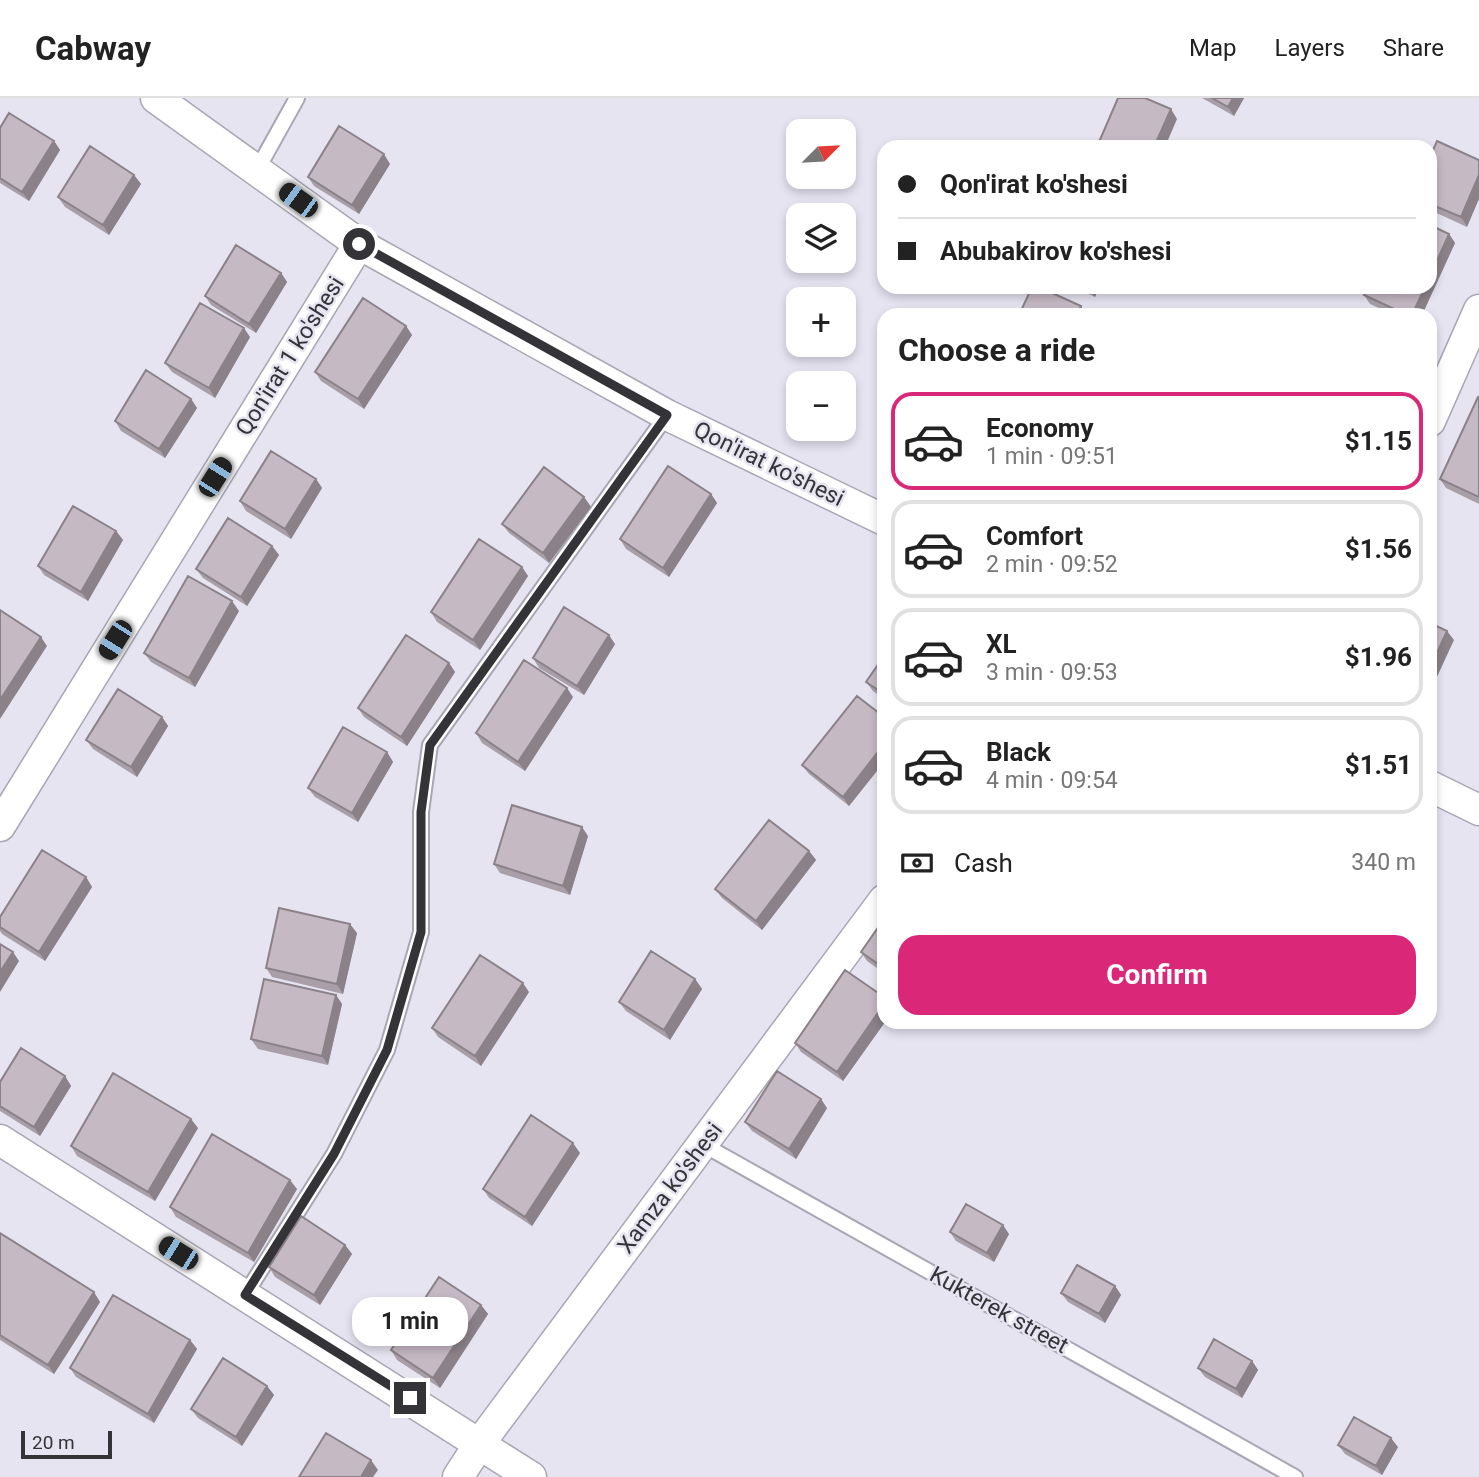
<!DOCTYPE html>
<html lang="en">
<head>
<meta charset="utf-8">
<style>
  :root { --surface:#fff; --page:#f2f2f2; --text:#222; --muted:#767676; --line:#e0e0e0; --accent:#db2777 }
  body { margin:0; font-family:Roboto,sans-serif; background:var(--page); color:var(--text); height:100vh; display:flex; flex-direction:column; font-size:26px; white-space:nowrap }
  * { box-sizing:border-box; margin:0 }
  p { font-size:23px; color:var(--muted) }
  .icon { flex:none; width:38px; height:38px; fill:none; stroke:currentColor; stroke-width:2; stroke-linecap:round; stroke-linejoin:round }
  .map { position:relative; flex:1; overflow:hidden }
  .side { position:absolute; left:877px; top:210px; width:560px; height:721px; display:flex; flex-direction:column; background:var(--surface); border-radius:21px; box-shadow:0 4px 10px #0003 }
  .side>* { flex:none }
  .top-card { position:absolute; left:877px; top:42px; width:560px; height:154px; border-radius:21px; box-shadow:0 4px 10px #0003; display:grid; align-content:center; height:154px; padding:0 21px; background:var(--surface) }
  .needle { width:46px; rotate:66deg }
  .tools { position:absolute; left:786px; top:21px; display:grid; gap:14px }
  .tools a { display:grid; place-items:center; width:70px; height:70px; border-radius:14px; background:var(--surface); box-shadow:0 4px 10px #0003; font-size:35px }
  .scale { position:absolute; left:21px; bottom:18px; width:91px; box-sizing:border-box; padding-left:7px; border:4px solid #343338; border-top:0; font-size:19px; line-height:24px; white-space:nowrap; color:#343338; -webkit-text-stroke:5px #e7e4f2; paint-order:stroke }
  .end { position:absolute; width:32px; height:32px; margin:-16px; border:9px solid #343338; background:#fff; box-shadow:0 0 0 4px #fff }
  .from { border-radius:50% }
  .bubble { position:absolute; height:49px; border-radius:21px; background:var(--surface); box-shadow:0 4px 10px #0003; font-size:23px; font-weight:700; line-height:49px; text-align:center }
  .car { position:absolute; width:21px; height:42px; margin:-21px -10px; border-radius:9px; box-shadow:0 0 5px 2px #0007; background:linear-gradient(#222 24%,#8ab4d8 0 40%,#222 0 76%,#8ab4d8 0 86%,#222 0) }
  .top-card b { display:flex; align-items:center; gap:24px; height:66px; font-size:26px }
  .top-card b+b { border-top:2px solid var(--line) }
  .top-card i { width:18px; height:18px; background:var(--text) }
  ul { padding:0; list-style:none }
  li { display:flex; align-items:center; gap:21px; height:98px; margin:0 14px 10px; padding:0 7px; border:4px solid var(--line); border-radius:21px }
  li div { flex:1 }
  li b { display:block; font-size:26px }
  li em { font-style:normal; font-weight:700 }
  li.active { border-color:var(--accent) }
  li>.icon { width:63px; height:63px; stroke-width:1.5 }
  h2 { padding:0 21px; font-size:32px; line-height:84px }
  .pay { display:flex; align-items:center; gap:18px; height:77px; padding:0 21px; font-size:26px }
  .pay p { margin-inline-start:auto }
  .button { display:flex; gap:14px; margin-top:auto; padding:14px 21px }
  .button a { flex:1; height:80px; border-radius:21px; background:var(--accent); color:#fff; font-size:28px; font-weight:700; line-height:80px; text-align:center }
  header { display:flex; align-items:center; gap:42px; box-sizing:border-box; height:98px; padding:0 35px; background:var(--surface); border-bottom:2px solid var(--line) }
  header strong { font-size:33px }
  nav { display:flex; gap:38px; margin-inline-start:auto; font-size:24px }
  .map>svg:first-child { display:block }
</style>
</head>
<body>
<header>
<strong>Cabway</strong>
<nav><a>Map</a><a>Layers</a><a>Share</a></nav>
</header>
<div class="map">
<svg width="1479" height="1379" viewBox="0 0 1479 1379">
  <rect width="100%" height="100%" fill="#e7e4f2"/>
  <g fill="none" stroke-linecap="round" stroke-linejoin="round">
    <defs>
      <path id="service" d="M257 72 297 0
        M702 1046 1295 1379
        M245 1197 334 1056 387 952 421 834V714L430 647 667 317"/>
      <path id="minor" d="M156 0 359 146 667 317 884 422
        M1430 323 1479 212
        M1430 688 1479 712
        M0 728 359 146
        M0 1042 531 1379
        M458 1379 480 1345 884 802"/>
    </defs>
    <use href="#service" stroke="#a9a6b4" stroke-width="18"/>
    <use href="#minor" stroke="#a9a6b4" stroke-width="33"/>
    <use href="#service" stroke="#fff" stroke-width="14"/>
    <use href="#minor" stroke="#fff" stroke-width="30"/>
  </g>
  <path fill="#a99fa8" d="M1202 0H1244L1234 18Z
    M0 30 54 43 60 52 29 103 0 85Z
    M1430 59 1467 129 1430 112Z
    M390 66 359 116 314 88 308 79Z
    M134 77 141 86 109 137 65 109 58 99Z
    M1449 136 1455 145 1422 217H1394L1370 206 1364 197Z
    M281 175 287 184 256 235 211 207 205 198Z
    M1074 189H1099L1095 199Z
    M406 228 412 237 364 311 321 283 315 274Z
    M250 239 215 300 172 274 165 265Z
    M1479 299V406L1446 390 1440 381Z
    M191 301 197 310 165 360 121 333 115 323Z
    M316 381 322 390 291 441 246 413 240 403Z
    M711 396 717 405 669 479 626 451 620 441Z
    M584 399 591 409 549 465 509 435 502 426Z
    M116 433 123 442 88 503 44 477 38 468Z
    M272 448 279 457 247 508 203 480 196 471Z
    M522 469 528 478 480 552 437 524 431 514Z
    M239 513 195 589 151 564 144 555Z
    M615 546 584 597 539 570 533 560Z
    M884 558V601L873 593 866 584Z
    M449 565 455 574 407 648 364 619 358 610Z
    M573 599 525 673 482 645 476 635Z
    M162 619 168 628 137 679 93 651 86 642Z
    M884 619V664L849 708 809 676 802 667Z
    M387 654 393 664 358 724 315 699 308 690Z
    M588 738 570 797 500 775 494 766Z
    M809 753 816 762 762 832 722 800 715 791Z
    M86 779 92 789 45 863 2 836 0 833V819Z
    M884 821V875L867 863 861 854Z
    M357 835 343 896 272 879 266 870Z
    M695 881 702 891 670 942 626 913 619 904Z
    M529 894 481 968 438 939 432 930Z
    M336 897 342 906 328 967 258 951 251 941Z
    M885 924 843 983 801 954 795 945Z
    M65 978 71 988 40 1038 0 1013V984Z
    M827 1010 796 1061 752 1033 745 1024Z
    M198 1030 155 1103 77 1058 71 1048Z
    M580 1055 532 1128 489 1100 483 1091Z
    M297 1091 254 1164 176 1119 170 1109Z
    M950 1134 1009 1136 994 1164 956 1143Z
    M0 1135 100 1204 54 1276 0 1242Z
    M345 1147 352 1156 320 1207 275 1179 269 1169Z
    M1115 1188 1121 1197 1105 1225 1068 1204 1061 1195Z
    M481 1207 488 1216 440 1290 397 1262 391 1252Z
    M190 1242 197 1251 154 1325 76 1279 70 1270Z
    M1252 1263 1258 1272 1242 1300 1205 1279 1198 1270Z
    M267 1288 274 1297 242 1348 198 1320 191 1311Z
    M1338 1347 1398 1349 1382 1377 1345 1356Z"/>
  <path fill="#8a8288" d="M1233 0H1244L1234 18 1228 9Z
    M1171 11 1177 21 1165 49H1154Z
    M54 43 60 52 29 103 22 94Z
    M384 56 390 66 359 116 352 107Z
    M134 77 141 86 109 137 103 127Z
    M1479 77V101L1467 129 1461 119Z
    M1449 136 1455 145 1422 217H1412L1425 189H1430V178Z
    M281 175 287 184 256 235 249 226Z
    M1088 189H1099L1095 199Z
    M1081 208 1087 217H1077Z
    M406 228 412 237 364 311 358 301Z
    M244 230 250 239 215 300 209 290Z
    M191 301 197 310 165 360 159 351Z
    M316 381 322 390 291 441 285 431Z
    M711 396 717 405 669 479 663 470Z
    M584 399 591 409 549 465 543 455Z
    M116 433 123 442 88 503 81 494Z
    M272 448 279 457 247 508 241 499Z
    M522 469 528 478 480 552 473 542Z
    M232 503 239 513 195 589 189 580Z
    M1447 533 1454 542 1430 594V570Z
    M609 537 615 546 584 597 577 588Z
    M41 539 47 548 0 621V602Z
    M449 565 455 574 407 648 401 639Z
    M567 590 573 599 525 673 518 664Z
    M162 619 168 628 137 679 131 669Z
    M884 646V664L849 708 843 699Z
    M387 654 393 664 358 724 352 715Z
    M582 729 588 738 570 797 563 788Z
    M809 753 816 762 762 832 756 823Z
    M86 779 92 789 45 863 39 854Z
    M350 826 357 835 343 896 337 886Z
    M13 854 19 863 0 894V874Z
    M695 881 702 891 670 942 664 932Z
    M523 885 529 894 481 968 475 958Z
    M336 897 342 906 328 967 322 958Z
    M884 906 885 924 843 983 837 974Z
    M65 978 71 988 40 1038 34 1029Z
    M821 1001 827 1010 796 1061 789 1051Z
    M191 1021 198 1030 155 1103 148 1094Z
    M573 1045 580 1055 532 1128 525 1119Z
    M290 1082 297 1091 254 1164 248 1155Z
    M1003 1127 1009 1136 994 1164 987 1155Z
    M345 1147 352 1156 320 1207 314 1197Z
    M1115 1188 1121 1197 1105 1225 1099 1216Z
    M94 1194 100 1204 54 1276 48 1267Z
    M481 1207 488 1216 440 1290 433 1280Z
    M190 1242 197 1251 154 1325 148 1316Z
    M1252 1263 1258 1272 1242 1300 1236 1291Z
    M267 1288 274 1297 242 1348 236 1339Z
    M1391 1340 1398 1349 1382 1377 1376 1368Z
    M371 1362 378 1372 373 1379H361Z"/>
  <path fill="#c5b9c3" stroke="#8a8288" stroke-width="2" d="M1118 0H1145L1171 11 1154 49H1109L1099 44Z
    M1212 0H1233L1228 9Z
    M9 15 54 43 22 94 0 80V30Z
    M339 28 384 56 352 107 308 79Z
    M1437 43 1479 62V77L1461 119 1430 106V59Z
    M90 48 134 77 103 127 58 99Z
    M1430 127 1449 136 1430 178Z
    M236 147 281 175 249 226 205 198Z
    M1032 189H1039L1081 208 1077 217H1019Z
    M1368 189H1425L1412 217H1407L1364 197Z
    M363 200 406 228 358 301 315 274Z
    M200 205 244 230 209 290 165 265Z
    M146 272 191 301 159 351 115 323Z
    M1478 299H1479V399L1440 381Z
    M271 353 316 381 285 431 240 403Z
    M668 368 711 396 663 470 620 441Z
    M544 369 584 399 543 455 502 426Z
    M73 408 116 433 81 494 38 468Z
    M228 420 272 448 241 499 196 471Z
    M479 441 522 469 473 542 431 514Z
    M188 478 232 503 189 580 144 555Z
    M564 509 609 537 577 588 533 560Z
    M0 512 41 539 0 602Z
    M1430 525 1447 533 1430 570Z
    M406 537 449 565 401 639 358 610Z
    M884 558V596L866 584Z
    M524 562 567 590 518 664 476 635Z
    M118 591 162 619 131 669 86 642Z
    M857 598 884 619V646L843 699 802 667Z
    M343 629 387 654 352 715 308 690Z
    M512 707 582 729 563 788 494 766Z
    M769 722 809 753 756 823 715 791Z
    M42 752 86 779 39 854 0 829V819Z
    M279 810 350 826 337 886 266 870Z
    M884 821V870L861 854Z
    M0 846 13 854 0 874Z
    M651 853 695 881 664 932 619 904Z
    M480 857 523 885 475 958 432 930Z
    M845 872 884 899V906L837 974 795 945Z
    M264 881 336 897 322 958 251 941Z
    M21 950 65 978 34 1029 0 1008V984Z
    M777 973 821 1001 789 1051 745 1024Z
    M113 975 191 1021 148 1094 71 1048Z
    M531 1017 573 1045 525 1119 483 1091Z
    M212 1036 290 1082 248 1155 170 1109Z
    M966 1106 1003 1127 987 1155 950 1134Z
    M301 1118 345 1147 314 1197 269 1169Z
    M0 1135 94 1194 48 1267 0 1237Z
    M1077 1167 1115 1188 1099 1216 1061 1195Z
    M439 1179 481 1207 433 1280 391 1252Z
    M113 1197 190 1242 148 1316 70 1270Z
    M1214 1241 1252 1263 1236 1291 1198 1270Z
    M223 1260 267 1288 236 1339 191 1311Z
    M1354 1319 1391 1340 1376 1368 1338 1347Z
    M326 1335 371 1362 361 1379H299Z"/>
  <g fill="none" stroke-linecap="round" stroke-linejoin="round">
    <path stroke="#343338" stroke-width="9" d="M359 146 667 317 430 647 421 714V834L387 952 334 1056 245 1197 410 1300"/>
  </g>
  <g text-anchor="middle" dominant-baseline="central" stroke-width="5" stroke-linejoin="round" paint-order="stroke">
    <g font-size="23" fill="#343338" stroke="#e7e4f2">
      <text transform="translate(290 258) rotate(-58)">Qon'irat 1 ko'shesi</text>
      <text transform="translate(769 366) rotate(26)">Qon'irat ko'shesi</text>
      <text transform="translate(670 1090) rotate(-53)">Xamza ko'shesi</text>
      <text transform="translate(999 1212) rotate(29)">Kukterek street</text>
    </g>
  </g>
</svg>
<div class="tools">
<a><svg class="needle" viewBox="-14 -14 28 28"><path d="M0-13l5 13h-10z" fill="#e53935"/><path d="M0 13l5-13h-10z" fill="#767676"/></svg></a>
<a><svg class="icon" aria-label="layers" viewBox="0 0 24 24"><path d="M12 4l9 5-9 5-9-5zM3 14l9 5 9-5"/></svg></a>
<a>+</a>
<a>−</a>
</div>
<div class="scale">20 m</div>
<i class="end from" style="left:359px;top:146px"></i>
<i class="end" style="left:410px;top:1300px"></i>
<div class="bubble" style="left:352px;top:1199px;width:116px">1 min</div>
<i class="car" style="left:298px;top:102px;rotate:306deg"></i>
<i class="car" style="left:215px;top:379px;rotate:32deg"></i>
<i class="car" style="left:115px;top:542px;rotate:212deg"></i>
<i class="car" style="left:178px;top:1155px;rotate:302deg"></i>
<div class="top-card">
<b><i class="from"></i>Qon'irat ko'shesi</b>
<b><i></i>Abubakirov ko'shesi</b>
</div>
<section class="side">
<h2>Choose a ride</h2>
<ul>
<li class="active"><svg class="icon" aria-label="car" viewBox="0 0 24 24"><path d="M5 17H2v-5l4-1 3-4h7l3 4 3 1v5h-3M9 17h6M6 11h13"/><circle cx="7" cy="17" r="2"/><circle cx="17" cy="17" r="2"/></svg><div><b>Economy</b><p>1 min · 09:51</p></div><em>$1.15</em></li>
<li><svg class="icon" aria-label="car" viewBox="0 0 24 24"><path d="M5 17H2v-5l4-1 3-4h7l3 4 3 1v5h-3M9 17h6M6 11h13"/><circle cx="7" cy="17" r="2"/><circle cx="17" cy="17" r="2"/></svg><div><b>Comfort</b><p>2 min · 09:52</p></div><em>$1.56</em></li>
<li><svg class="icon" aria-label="car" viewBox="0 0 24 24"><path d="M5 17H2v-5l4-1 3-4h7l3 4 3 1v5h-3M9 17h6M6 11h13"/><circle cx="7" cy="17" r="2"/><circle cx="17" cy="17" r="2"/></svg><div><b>XL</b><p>3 min · 09:53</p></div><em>$1.96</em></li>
<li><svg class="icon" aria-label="car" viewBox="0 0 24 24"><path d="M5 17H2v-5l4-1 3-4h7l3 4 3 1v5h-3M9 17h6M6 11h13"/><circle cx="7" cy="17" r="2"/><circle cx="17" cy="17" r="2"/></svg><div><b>Black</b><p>4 min · 09:54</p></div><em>$1.51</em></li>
</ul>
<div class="pay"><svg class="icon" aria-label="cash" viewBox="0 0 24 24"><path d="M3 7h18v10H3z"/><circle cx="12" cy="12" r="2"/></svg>Cash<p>340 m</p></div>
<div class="button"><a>Confirm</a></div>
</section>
</div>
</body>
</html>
